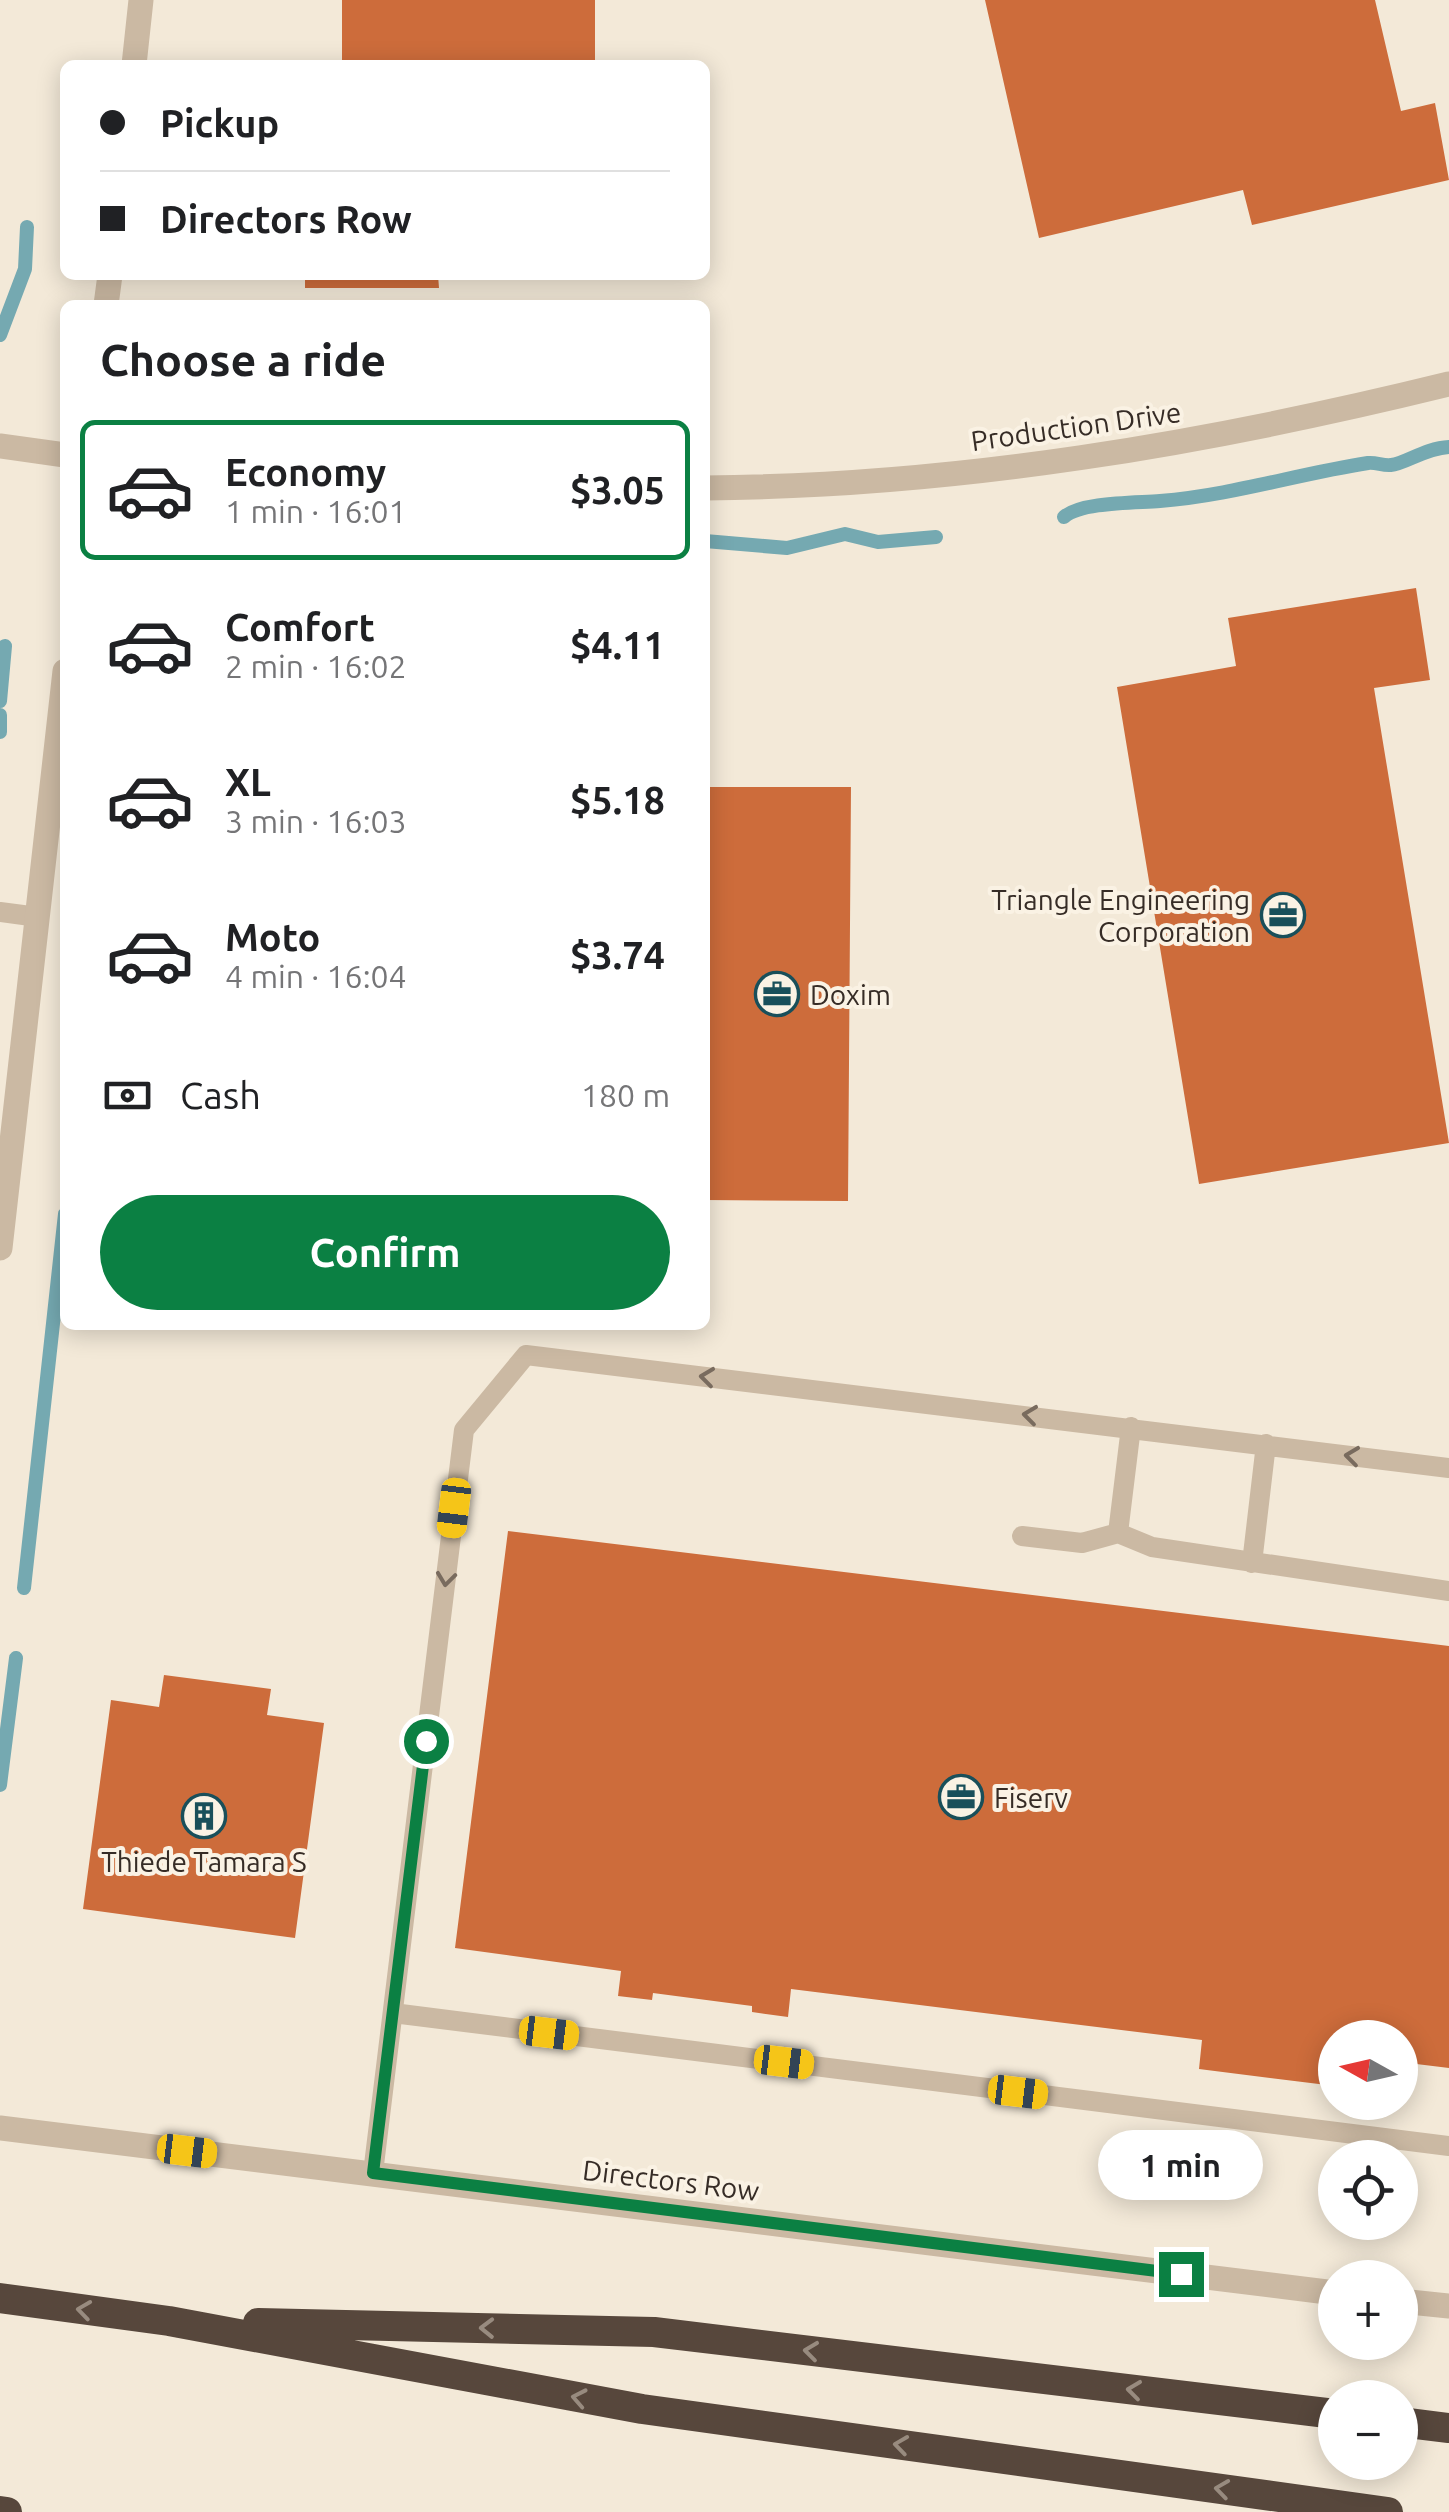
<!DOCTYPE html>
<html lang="en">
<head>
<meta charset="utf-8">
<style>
  :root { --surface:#fff; --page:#f6f6f6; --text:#202124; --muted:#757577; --line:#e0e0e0; --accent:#0b8043 }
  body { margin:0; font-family:Ubuntu,sans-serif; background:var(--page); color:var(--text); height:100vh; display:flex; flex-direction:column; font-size:38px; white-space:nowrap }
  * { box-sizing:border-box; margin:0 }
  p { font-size:32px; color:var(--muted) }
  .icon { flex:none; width:55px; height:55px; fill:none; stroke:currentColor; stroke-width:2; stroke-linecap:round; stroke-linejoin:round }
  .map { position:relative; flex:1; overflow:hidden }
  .panel { position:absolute; left:60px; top:300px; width:650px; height:1030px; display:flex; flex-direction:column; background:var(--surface); border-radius:15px; box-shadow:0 5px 25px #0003 }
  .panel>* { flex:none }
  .banner { position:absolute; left:60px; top:60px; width:650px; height:220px; border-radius:15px; box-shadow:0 5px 25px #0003; display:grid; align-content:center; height:220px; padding:0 40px; background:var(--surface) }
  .needle { width:65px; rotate:278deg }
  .controls { position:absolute; left:1318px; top:2020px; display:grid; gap:20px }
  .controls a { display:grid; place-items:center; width:100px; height:100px; border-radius:50%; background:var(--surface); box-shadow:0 5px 25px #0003; font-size:50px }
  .end { position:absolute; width:45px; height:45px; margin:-22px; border:12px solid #0b8043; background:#fff; box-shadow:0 0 0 5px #fff }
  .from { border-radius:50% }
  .bubble { position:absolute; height:70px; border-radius:35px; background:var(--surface); box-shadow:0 5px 25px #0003; font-size:32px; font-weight:600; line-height:70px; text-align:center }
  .car { position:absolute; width:30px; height:60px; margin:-30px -15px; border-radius:12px; box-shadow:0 0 8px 2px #0007; background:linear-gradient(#f5c518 24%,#345 0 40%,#f5c518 0 76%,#345 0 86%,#f5c518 0) }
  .banner b { display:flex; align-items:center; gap:35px; height:95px; font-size:38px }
  .banner b+b { border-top:2px solid var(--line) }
  .banner i { width:25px; height:25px; background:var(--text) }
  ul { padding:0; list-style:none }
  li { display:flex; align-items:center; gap:30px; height:140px; margin:0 20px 15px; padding:0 20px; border:5px solid transparent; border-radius:15px }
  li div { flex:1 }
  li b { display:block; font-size:38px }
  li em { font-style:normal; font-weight:600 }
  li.selected { border-color:var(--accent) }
  li>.icon { width:90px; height:90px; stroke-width:1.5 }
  h2 { padding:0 40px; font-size:45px; line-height:120px }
  .pay { display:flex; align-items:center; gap:25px; height:110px; padding:0 40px; font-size:38px }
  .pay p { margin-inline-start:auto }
  .cta { display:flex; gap:20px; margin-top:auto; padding:20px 40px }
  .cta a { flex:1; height:115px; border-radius:60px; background:var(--accent); color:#fff; font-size:40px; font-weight:600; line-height:115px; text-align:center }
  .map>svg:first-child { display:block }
</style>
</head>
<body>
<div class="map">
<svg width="1449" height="2512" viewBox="0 0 1449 2512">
  <rect width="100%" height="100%" fill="#f3e9d8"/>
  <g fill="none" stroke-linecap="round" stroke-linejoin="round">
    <path stroke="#75a9b1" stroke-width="14" d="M0 335 25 269 27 227
      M1064 517C1081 502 1134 503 1160 501 1233 495 1297 474 1368 463 1376 462 1383 466 1391 465 1405 464 1425 448 1449 447
      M705 541 787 548 845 534 878 542 936 537
      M0 701 5 646
      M0 715V732
      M24 1588 65 1214
      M0 1785 16 1658"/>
  </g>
  <path fill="#cd6c3b" d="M342 0H595V65H342Z
    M985 0H1375L1401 111 1435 103 1449 180 1252 225 1243 190 1039 238Z
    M305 275H438L439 288H305Z
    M1416 588 1430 680 1374 688 1449 1143 1199 1184 1117 687 1236 666 1228 618Z
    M705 787H851L848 1201 705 1200Z
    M508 1531 1449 1646V2068L1400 2062V2038H1335V2086L1199 2069 1202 2040 791 1989 788 2017 752 2012V2006L653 1993 652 2000 618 1996 621 1971 455 1948Z
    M164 1675 271 1689 267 1715 324 1723 295 1938 83 1909 111 1700 159 1707Z"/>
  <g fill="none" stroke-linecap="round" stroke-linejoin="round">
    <path stroke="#cbb9a3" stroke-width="20" d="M0 912 38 917
      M1118 1533 1131 1427
      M1022 1536 1082 1543 1118 1533 1152 1547 1449 1591
      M1252 1563 1266 1444
      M393 2013 1449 2146
      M373 2173 464 1430 526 1355 1449 1468"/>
    <path stroke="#cbb9a3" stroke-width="25" d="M134 65 141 0
      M106 305 110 275
      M0 446 65 455
      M705 488C957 486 1205 444 1449 384
      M0 1248 65 671
      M0 2128 1335 2293
      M1400 2301 1449 2306"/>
    <path stroke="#57473c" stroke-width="30" d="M0 2298 169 2321 642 2409 1388 2512
      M258 2323 654 2332 1335 2414
      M1400 2422 1449 2428
      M0 2511 7 2512"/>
  </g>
  <defs><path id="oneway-chevron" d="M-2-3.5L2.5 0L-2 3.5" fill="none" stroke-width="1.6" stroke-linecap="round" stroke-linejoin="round" transform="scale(2.5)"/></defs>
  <g stroke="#796b5e">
    <use href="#oneway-chevron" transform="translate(707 1377) rotate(-173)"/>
    <use href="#oneway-chevron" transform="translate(1030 1415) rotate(-173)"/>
    <use href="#oneway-chevron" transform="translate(1352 1456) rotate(-173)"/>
    <use href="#oneway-chevron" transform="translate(446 1579) rotate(97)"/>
  </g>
  <g stroke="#988b7f">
    <use href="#oneway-chevron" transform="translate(84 2310) rotate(-172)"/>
    <use href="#oneway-chevron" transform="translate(487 2328) rotate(-179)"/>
    <use href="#oneway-chevron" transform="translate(811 2351) rotate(-173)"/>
    <use href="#oneway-chevron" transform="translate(1134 2390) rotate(-173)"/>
    <use href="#oneway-chevron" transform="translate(579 2398) rotate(-169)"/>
    <use href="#oneway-chevron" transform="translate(901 2445) rotate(-172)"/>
    <use href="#oneway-chevron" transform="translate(1222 2489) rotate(-172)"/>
  </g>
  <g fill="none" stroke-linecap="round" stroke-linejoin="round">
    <path stroke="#0b8043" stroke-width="12" d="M426 1741 373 2173 1181 2274"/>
  </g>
  <defs>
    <symbol id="office-ring" viewBox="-11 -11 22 22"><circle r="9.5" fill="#faf2e4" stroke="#194f5a" stroke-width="1.5"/><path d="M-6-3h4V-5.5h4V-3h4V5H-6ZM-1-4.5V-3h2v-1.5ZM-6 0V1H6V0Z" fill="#194f5a"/></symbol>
    <symbol id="building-ring" viewBox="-11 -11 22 22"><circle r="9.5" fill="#faf2e4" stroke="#194f5a" stroke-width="1.5"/><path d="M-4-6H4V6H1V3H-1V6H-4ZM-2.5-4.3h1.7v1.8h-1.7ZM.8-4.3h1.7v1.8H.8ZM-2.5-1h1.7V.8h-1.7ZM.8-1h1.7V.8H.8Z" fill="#194f5a"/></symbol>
  </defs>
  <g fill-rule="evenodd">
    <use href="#office-ring" x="1258" y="890" width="50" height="50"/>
    <use href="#office-ring" x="752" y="969" width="50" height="50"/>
    <use href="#office-ring" x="936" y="1772" width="50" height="50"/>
    <use href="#building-ring" x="179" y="1791" width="50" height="50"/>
  </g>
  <g text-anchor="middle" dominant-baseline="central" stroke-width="8" stroke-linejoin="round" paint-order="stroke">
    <g font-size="28" fill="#362c26" stroke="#faf2e4">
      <text transform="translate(1076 426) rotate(-8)">Production Drive</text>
      <text transform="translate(671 2180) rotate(7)">Directors Row</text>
    </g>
    <g font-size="28" fill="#362c26" stroke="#faf2e4" text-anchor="start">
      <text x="1250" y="899" text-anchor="end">Triangle Engineering<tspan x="1250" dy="32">Corporation</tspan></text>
      <text x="810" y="994">Doxim</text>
      <text x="994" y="1797">Fiserv</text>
      <text x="204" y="1861" text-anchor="middle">Thiede Tamara S</text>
    </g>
  </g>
</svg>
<div class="controls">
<a><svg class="needle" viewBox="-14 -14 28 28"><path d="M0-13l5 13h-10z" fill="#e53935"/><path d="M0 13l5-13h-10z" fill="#757577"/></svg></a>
<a><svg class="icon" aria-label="locate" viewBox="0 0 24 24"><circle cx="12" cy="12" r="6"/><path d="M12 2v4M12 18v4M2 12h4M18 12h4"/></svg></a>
<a>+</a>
<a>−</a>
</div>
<i class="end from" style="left:426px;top:1741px"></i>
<i class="end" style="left:1181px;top:2274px"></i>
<div class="bubble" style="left:1098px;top:2130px;width:165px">1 min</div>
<i class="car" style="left:454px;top:1508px;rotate:187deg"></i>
<i class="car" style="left:549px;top:2033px;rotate:97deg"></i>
<i class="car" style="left:784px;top:2062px;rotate:97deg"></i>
<i class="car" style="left:1018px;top:2092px;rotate:97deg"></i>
<i class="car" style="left:187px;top:2151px;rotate:97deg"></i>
<div class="banner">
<b><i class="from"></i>Pickup</b>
<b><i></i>Directors Row</b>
</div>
<section class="panel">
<h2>Choose a ride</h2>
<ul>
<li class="selected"><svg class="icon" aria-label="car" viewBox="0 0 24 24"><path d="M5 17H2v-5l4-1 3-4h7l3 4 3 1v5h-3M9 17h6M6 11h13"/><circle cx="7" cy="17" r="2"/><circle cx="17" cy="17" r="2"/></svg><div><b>Economy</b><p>1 min · 16:01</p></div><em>$3.05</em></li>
<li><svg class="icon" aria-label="car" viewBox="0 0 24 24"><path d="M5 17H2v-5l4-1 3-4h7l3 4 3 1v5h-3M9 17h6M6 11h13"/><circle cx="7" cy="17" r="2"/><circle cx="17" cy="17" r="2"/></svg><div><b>Comfort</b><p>2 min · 16:02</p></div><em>$4.11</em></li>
<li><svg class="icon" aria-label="car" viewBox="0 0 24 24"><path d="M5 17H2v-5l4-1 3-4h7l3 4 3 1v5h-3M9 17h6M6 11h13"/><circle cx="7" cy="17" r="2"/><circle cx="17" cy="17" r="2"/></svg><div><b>XL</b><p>3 min · 16:03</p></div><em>$5.18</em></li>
<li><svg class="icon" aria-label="car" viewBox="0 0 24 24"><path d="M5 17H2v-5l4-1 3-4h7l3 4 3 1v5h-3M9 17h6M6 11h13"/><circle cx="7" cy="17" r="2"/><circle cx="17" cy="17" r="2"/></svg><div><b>Moto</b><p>4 min · 16:04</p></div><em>$3.74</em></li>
</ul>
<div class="pay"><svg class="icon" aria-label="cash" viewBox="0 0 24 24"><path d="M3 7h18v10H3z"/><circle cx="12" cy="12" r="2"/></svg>Cash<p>180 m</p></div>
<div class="cta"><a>Confirm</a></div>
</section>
</div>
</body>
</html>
